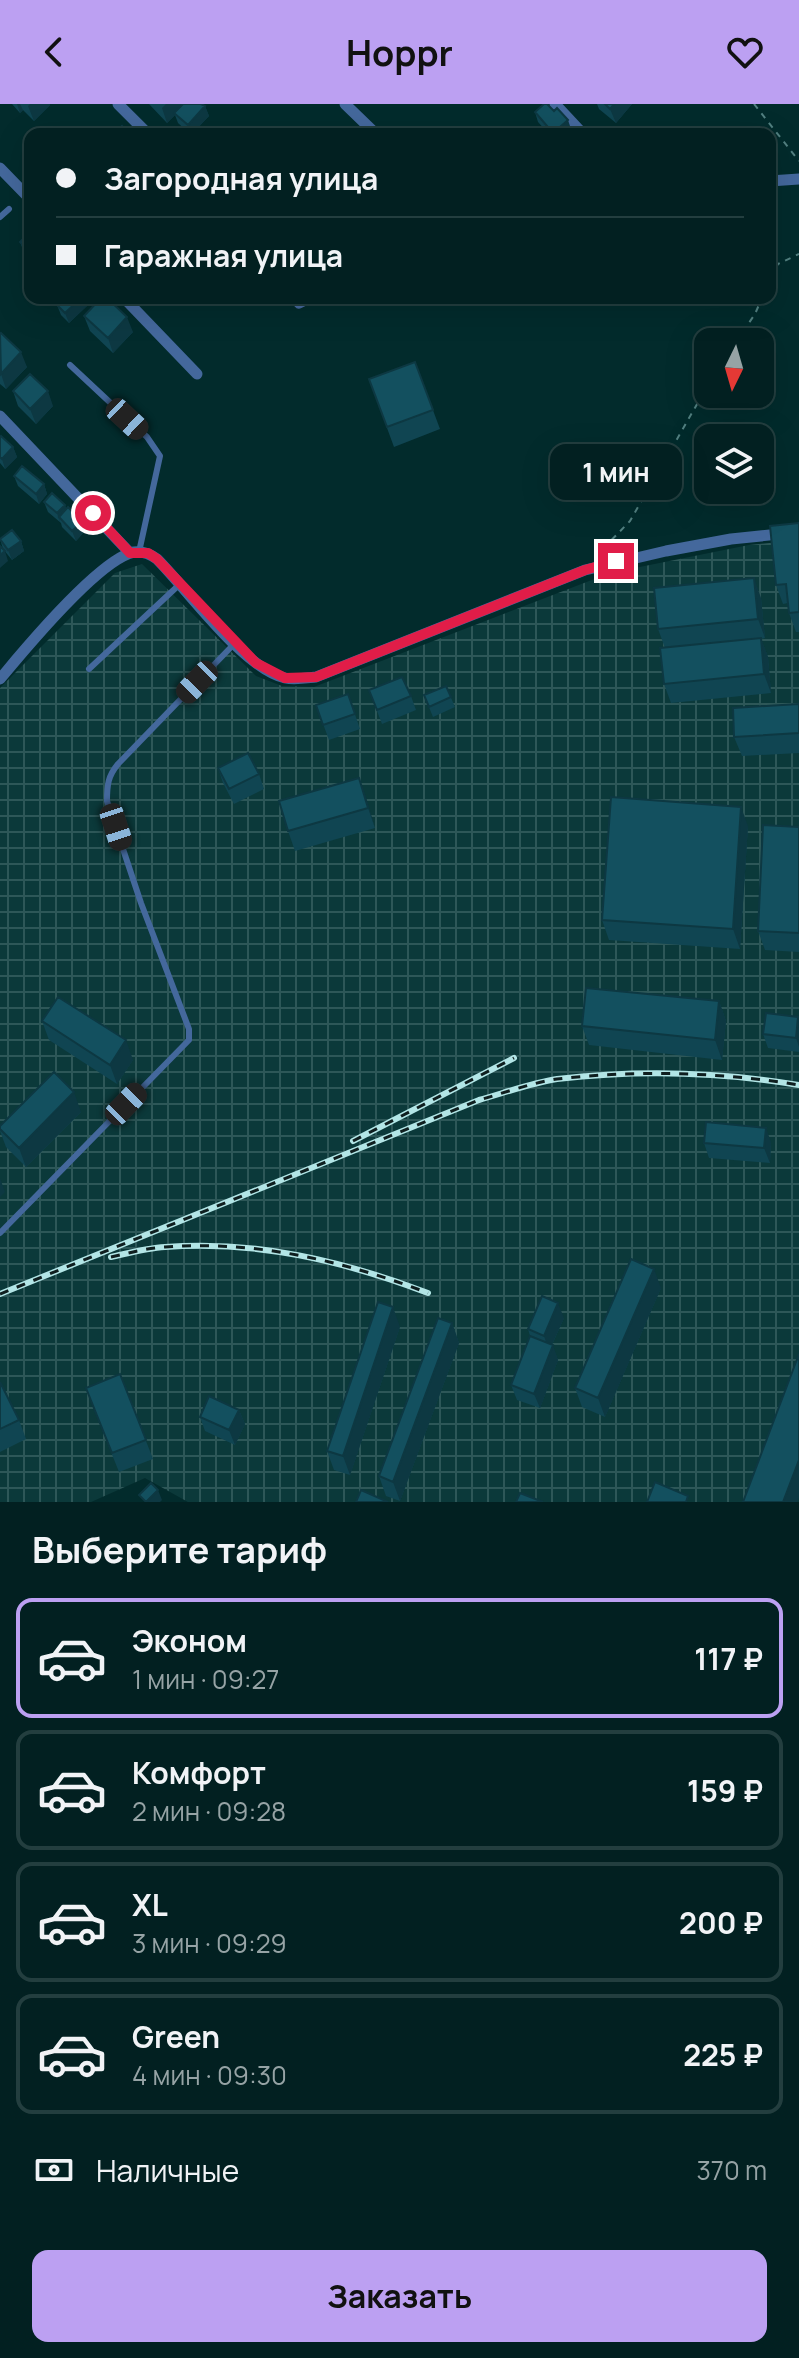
<!DOCTYPE html>
<html lang="ru">
<head>
<meta charset="utf-8">
<style>
  :root { --surface:#022021; --page:#0c282a; --text:#f1f3f6; --muted:#96a3a5; --line:#233e3f; --accent:#bca0f2 }
  body { margin:0; font-family:Manrope,sans-serif; background:var(--page); color:var(--text); height:100vh; display:flex; flex-direction:column; font-size:30px; white-space:nowrap }
  * { box-sizing:border-box; margin:0 }
  p { font-size:26px; color:var(--muted) }
  .icon { flex:none; width:44px; height:44px; fill:none; stroke:currentColor; stroke-width:2; stroke-linecap:round; stroke-linejoin:round }
  .map { position:relative; height:1398px; overflow:hidden }
  .side { display:flex; flex-direction:column; background:var(--surface); flex:1 }
  .side>* { flex:none }
  .top-card { position:absolute; left:24px; top:24px; width:752px; height:176px; border-radius:16px; box-shadow:0 8px 32px #0002,0 0 0 2px var(--line); display:grid; align-content:center; height:176px; padding:0 32px; background:var(--surface) }
  .needle { width:52px; rotate:185deg }
  .tools { position:absolute; left:694px; top:224px; display:grid; gap:16px }
  .tools a { display:grid; place-items:center; width:80px; height:80px; border-radius:16px; background:var(--surface); box-shadow:0 8px 32px #0002,0 0 0 2px var(--line); font-size:40px }
  .end { position:absolute; width:36px; height:36px; margin:-18px; border:10px solid #e11d48; background:#fff; box-shadow:0 0 0 4px #fff }
  .from { border-radius:50% }
  .bubble { position:absolute; height:56px; border-radius:16px; background:var(--surface); box-shadow:0 8px 32px #0002,0 0 0 2px var(--line); font-size:26px; font-weight:700; line-height:56px; text-align:center }
  .car { position:absolute; width:24px; height:48px; margin:-24px -12px; border-radius:10px; box-shadow:0 0 6px 2px #0007; background:linear-gradient(#222 24%,#8ab4d8 0 40%,#222 0 76%,#8ab4d8 0 86%,#222 0) }
  .top-card b { display:flex; align-items:center; gap:28px; height:76px; font-size:30px }
  .top-card b+b { border-top:2px solid var(--line) }
  .top-card i { width:20px; height:20px; background:var(--text) }
  ul { padding:0; list-style:none }
  li { display:flex; align-items:center; gap:24px; height:120px; margin:0 16px 12px; padding:0 16px; border:4px solid var(--line); border-radius:16px }
  li div { flex:1 }
  li b { display:block; font-size:30px }
  li em { font-style:normal; font-weight:700 }
  li.current { border-color:var(--accent) }
  li>.icon { width:72px; height:72px; stroke-width:1.5 }
  h2 { padding:0 32px; font-size:36px; line-height:96px }
  .pay { display:flex; align-items:center; gap:20px; height:88px; padding:0 32px; font-size:30px }
  .pay p { margin-inline-start:auto }
  .button { display:flex; gap:16px; margin-top:auto; padding:16px 32px }
  .button a { flex:1; height:92px; border-radius:16px; background:var(--accent); color:#111; font-size:32px; font-weight:700; line-height:92px; text-align:center }
  header { display:flex; justify-content:space-between; align-items:center; height:104px; padding:0 32px; background:var(--accent); color:#111; font-size:36px; font-weight:700 }
  .map>svg:first-child { display:block }
</style>
</head>
<body>
<header><svg class="icon" aria-label="back" viewBox="0 0 24 24"><path d="M15 5l-7 7 7 7"/></svg>Hoppr<svg class="icon" aria-label="heart" viewBox="0 0 24 24"><path d="M12 20l-8-8c-3-5 5-10 8-4 3-6 11-1 8 4z"/></svg></header>
<div class="map">
<svg width="799" height="1398" viewBox="0 0 799 1398">
  <defs>
    <pattern id="industrial-grid" width="8" height="8" patternUnits="userSpaceOnUse" patternTransform="scale(2)"><rect width="8" height="8" fill="#0b393a"/><path d="M0 4h8M4 0v8" fill="none" stroke="#2d5758"/></pattern>
  </defs>
  <rect width="100%" height="100%" fill="#022b2c"/>
  <path fill="url(#industrial-grid)" d="M799 436V1398H188L145 1374 91 1398H0V584L115 469 142 460 256 572 282 582 314 583 610 469 749 441Z"/>
  <g fill="none" stroke-linecap="round" stroke-linejoin="round">
    <path stroke="#528081" stroke-width="2" stroke-dasharray="6 6" stroke-linecap="butt" d="M754 0 799 57
      M770 174 778 160 799 150
      M736 238 755 210 762 194
      M595 453 630 417 708 281"/>
    <path stroke="#44689c" stroke-width="6" d="M0 113 9 105
      M70 261 147 333 160 352 139 448
      M89 565 181 479
      M0 1129 189 936V925L141 799 107 697C107 681 108 672 118 660L235 539"/>
    <path stroke="#44689c" stroke-width="11" d="M118 0 148 30
      M345 0 376 30
      M555 0 583 30
      M0 64 30 95
      M770 77 799 75
      M124 194 197 270
      M295 194 299 199 309 194
      M0 312 130 449
      M0 575C24 546 100 455 134 448 143 447 150 450 157 455 188 486 244 565 285 574 295 576 306 574 316 573L585 466 666 447 731 435 799 428"/>
    <defs>
      <path id="rail" d="M353 1037 514 954
        M111 1153C129 1149 147 1144 165 1143 256 1136 344 1157 428 1189
        M0 1190 479 996C504 989 531 979 557 975 637 966 720 968 799 981"/>
    </defs>
    <use href="#rail" stroke="#b2e5e6" stroke-width="6"/>
    <use href="#rail" stroke="#0f1e1f" stroke-width="3" stroke-dasharray="9" stroke-linecap="butt"/>
  </g>
  <path fill="#104552" d="M12 0H49L50 1 34 17 23 6 20 9Z
    M149 0H201L205 2 209 12 192 30H190L178 19 175 11 167 19Z
    M597 0H632L616 19 599 5Z
    M535 8 571 25 566 30H549L538 18Z
    M30 128V157L26 153 20 138Z
    M56 194H85L88 201 69 219 61 211 57 201 59 199Z
    M84 212 133 228 113 249 90 227Z
    M0 230 27 263 6 285 0 280Z
    M415 258 440 325 394 343 369 275Z
    M13 287 53 302 36 320 18 302Z
    M0 333 13 343 17 353 5 365 0 359Z
    M14 372 44 380 47 390 39 400 18 382Z
    M44 398 65 401 66 405 85 427 76 437 62 423 61 419 48 408Z
    M799 419V528H796L789 509 788 499 783 500 776 481Z
    M0 435 21 437 24 447 12 456 3 445Z
    M761 494 765 534 761 535 768 553 771 589 671 599 664 580 665 544 658 525Z
    M446 582 455 603 433 613 424 591Z
    M369 586 411 592 416 606 382 620Z
    M348 590 360 625 329 636 316 601Z
    M799 600V649L742 652 734 633Z
    M218 664 259 670 264 685 234 700 223 679Z
    M359 674 375 724 295 747 288 727Z
    M748 722 740 845 609 836 602 816Z
    M799 723V848L765 846 758 827Z
    M719 897 726 917 722 956 589 941 582 922Z
    M799 915V948L768 944 763 930Z
    M42 917 133 956 117 980 49 936Z
    M81 1008 26 1063 6 1043 0 1027V1022Z
    M771 1038 770 1059 709 1054 704 1039Z
    M661 1184 605 1313 582 1303 575 1284Z
    M564 1214 552 1241 558 1256 540 1304 517 1296 511 1281 530 1232 528 1225Z
    M452 1219 459 1239 400 1397 386 1392 379 1372Z
    M400 1223 350 1371 334 1366 327 1347Z
    M120 1270 153 1355 119 1368 93 1303Z
    M0 1278 19 1316 26 1335 0 1348Z
    M239 1306 245 1320 235 1341 205 1327 200 1313Z"/>
  <path fill="#0d3842" d="M17 0H20L23 6 20 9Z
    M30 0H49L50 1 34 17 28 2Z
    M166 0H187L167 19 162 4Z
    M614 0H632L616 19 610 5Z
    M205 2 209 12 192 30H191L188 21Z
    M568 16 571 25 566 30H554L553 29Z
    M81 194H85L88 201 69 219 65 209Z
    M127 213 133 228 113 249 108 234Z
    M21 248 27 263 6 285 1 270Z
    M48 287 53 302 36 320 30 305Z
    M13 343 17 353 5 365 2 355Z
    M44 380 47 390 39 400 36 390Z
    M65 401 68 411 59 413 60 419 57 409Z
    M82 418 85 427 76 437 72 427Z
    M21 437 24 447 12 456 8 446Z
    M5 447 8 457 0 464V451Z
    M754 474 761 494 765 534 758 515Z
    M761 534 768 553 771 589 764 570Z
    M359 674 366 693 375 724 368 704Z
    M741 703 748 722 740 845 733 825Z
    M719 897 726 917 722 956 715 936Z
    M798 913 799 915V943L796 934Z
    M126 936 133 956 117 980 110 961Z
    M74 988 81 1008 26 1063 19 1044Z
    M766 1024 771 1038 770 1059 764 1044Z
    M0 1074 5 1088 0 1093Z
    M654 1165 661 1184 605 1313 598 1294Z
    M558 1199 564 1214 549 1247 544 1232Z
    M393 1203 400 1223 350 1371 343 1352Z
    M452 1219 459 1239 400 1397 393 1378Z
    M553 1241 558 1256 540 1304 534 1290Z
    M239 1306 245 1320 235 1341 229 1326Z
    M799 1356V1394L797 1398H783Z
    M158 1386 162 1396 160 1398H146Z"/>
  <path fill="#13505f" stroke="#0d3842" stroke-width="2" d="M183 0H201L205 2 188 21 174 9Z
    M544 0H547L554 7 557 4 568 16 553 29 535 8Z
    M605 0H614L610 5Z
    M122 22 129 30H113Z
    M30 128V148L20 138Z
    M60 194H81L65 209 57 201 62 196Z
    M101 194H107L127 213 108 234 84 212Z
    M1 229 21 248 1 270 0 230Z
    M415 258 433 306 387 323 369 275Z
    M30 270 48 287 30 305 13 287Z
    M1 332 13 343 2 355 0 353V333Z
    M22 362 44 380 36 390 14 372Z
    M52 389 65 401 57 409 44 398Z
    M68 403 82 418 72 427 59 413Z
    M799 419V508L789 509 786 480 776 481 770 422Z
    M12 426 21 437 8 446 0 435Z
    M0 442 5 447 0 451Z
    M754 474 758 515 658 525 654 484Z
    M761 534 764 570 664 580 660 544Z
    M402 573 411 592 377 606 369 586Z
    M446 582 451 593 429 603 424 591Z
    M348 590 355 610 323 621 316 601Z
    M799 600V629L734 633 733 604Z
    M248 649 259 670 229 685 218 664Z
    M359 674 368 704 288 727 279 697Z
    M611 693 741 703 733 825 602 816Z
    M763 721 799 723V829L758 827Z
    M586 884 719 897 715 936 582 922Z
    M58 893 126 936 110 961 42 917Z
    M766 909 798 913 796 934 763 930Z
    M54 968 74 988 19 1044 0 1025V1022Z
    M706 1018 766 1024 764 1044 704 1039Z
    M631 1155 654 1165 598 1294 575 1284Z
    M542 1192 558 1199 544 1232 528 1225Z
    M378 1198 393 1203 343 1352 327 1347Z
    M438 1214 452 1219 393 1378 379 1372Z
    M530 1232 553 1241 534 1290 511 1281Z
    M799 1250V1356L783 1398H743Z
    M120 1270 146 1336 112 1349 86 1284Z
    M0 1278 19 1316 0 1325Z
    M209 1292 239 1306 229 1326 200 1313Z
    M655 1378 688 1392 686 1398H647Z
    M151 1379 158 1386 146 1398 139 1391Z
    M361 1386 388 1398H356Z
    M520 1389 543 1398H516Z"/>
  <g fill="none" stroke-linecap="round" stroke-linejoin="round">
    <path stroke="#e11d48" stroke-width="10" d="M93 409 130 449H148L157 455 256 559 285 574 316 573 585 466 616 457"/>
  </g>
</svg>
<div class="tools">
<a><svg class="needle" viewBox="-14 -14 28 28"><path d="M0-13l5 13h-10z" fill="#e53935"/><path d="M0 13l5-13h-10z" fill="#96a3a5"/></svg></a>
<a><svg class="icon" aria-label="layers" viewBox="0 0 24 24"><path d="M12 4l9 5-9 5-9-5zM3 14l9 5 9-5"/></svg></a>
</div>
<i class="end from" style="left:93px;top:409px"></i>
<i class="end" style="left:616px;top:457px"></i>
<div class="bubble" style="left:550px;top:340px;width:132px">1 мин</div>
<i class="car" style="left:127px;top:315px;rotate:133deg"></i>
<i class="car" style="left:197px;top:578px;rotate:224deg"></i>
<i class="car" style="left:116px;top:723px;rotate:162deg"></i>
<i class="car" style="left:126px;top:1000px;rotate:44deg"></i>
<div class="top-card">
<b><i class="from"></i>Загородная улица</b>
<b><i></i>Гаражная улица</b>
</div>
</div>
<section class="side">
<h2>Выберите тариф</h2>
<ul>
<li class="current"><svg class="icon" aria-label="car" viewBox="0 0 24 24"><path d="M5 17H2v-5l4-1 3-4h7l3 4 3 1v5h-3M9 17h6M6 11h13"/><circle cx="7" cy="17" r="2"/><circle cx="17" cy="17" r="2"/></svg><div><b>Эконом</b><p>1 мин · 09:27</p></div><em>117 ₽</em></li>
<li><svg class="icon" aria-label="car" viewBox="0 0 24 24"><path d="M5 17H2v-5l4-1 3-4h7l3 4 3 1v5h-3M9 17h6M6 11h13"/><circle cx="7" cy="17" r="2"/><circle cx="17" cy="17" r="2"/></svg><div><b>Комфорт</b><p>2 мин · 09:28</p></div><em>159 ₽</em></li>
<li><svg class="icon" aria-label="car" viewBox="0 0 24 24"><path d="M5 17H2v-5l4-1 3-4h7l3 4 3 1v5h-3M9 17h6M6 11h13"/><circle cx="7" cy="17" r="2"/><circle cx="17" cy="17" r="2"/></svg><div><b>XL</b><p>3 мин · 09:29</p></div><em>200 ₽</em></li>
<li><svg class="icon" aria-label="car" viewBox="0 0 24 24"><path d="M5 17H2v-5l4-1 3-4h7l3 4 3 1v5h-3M9 17h6M6 11h13"/><circle cx="7" cy="17" r="2"/><circle cx="17" cy="17" r="2"/></svg><div><b>Green</b><p>4 мин · 09:30</p></div><em>225 ₽</em></li>
</ul>
<div class="pay"><svg class="icon" aria-label="cash" viewBox="0 0 24 24"><path d="M3 7h18v10H3z"/><circle cx="12" cy="12" r="2"/></svg>Наличные<p>370 m</p></div>
<div class="button"><a>Заказать</a></div>
</section>
</body>
</html>
